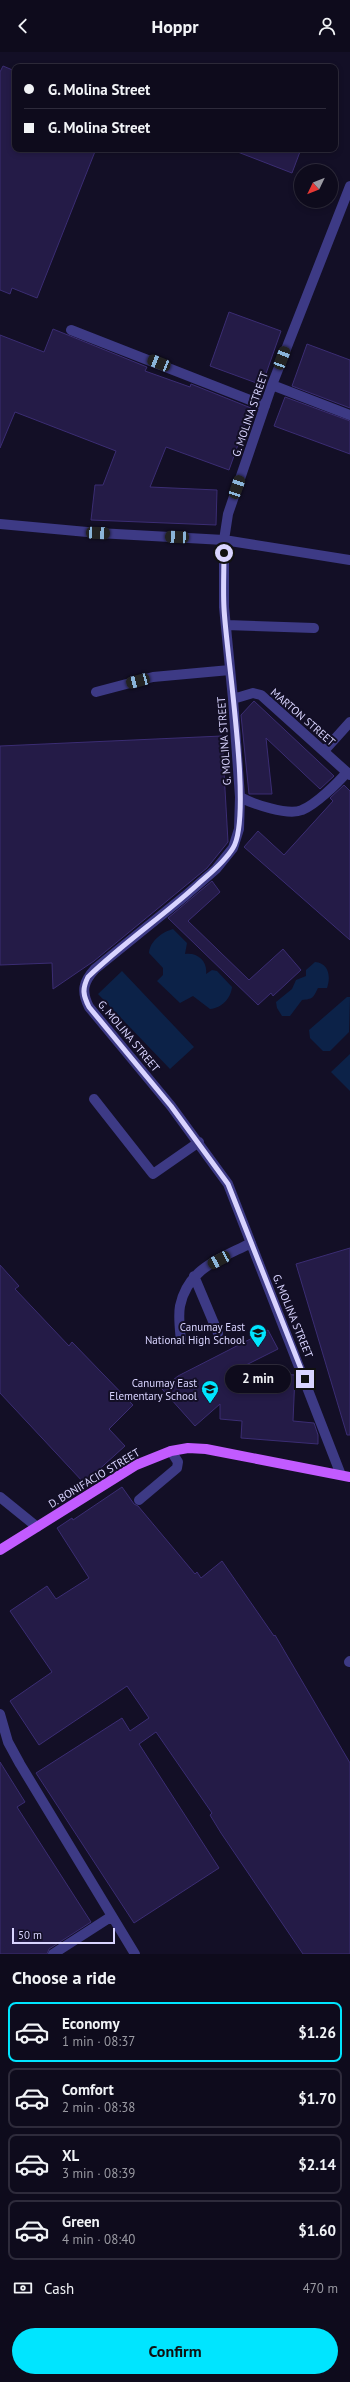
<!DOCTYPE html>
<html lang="en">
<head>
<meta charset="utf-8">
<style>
  :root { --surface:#0e0b1c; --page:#1c1929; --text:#f1f3f6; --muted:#9b9ba3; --line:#2e2b3b; --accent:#00e5ff }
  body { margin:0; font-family:"PT Sans",sans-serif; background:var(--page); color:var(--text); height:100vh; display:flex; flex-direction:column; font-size:15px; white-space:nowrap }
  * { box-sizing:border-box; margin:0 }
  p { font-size:13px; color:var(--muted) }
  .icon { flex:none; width:22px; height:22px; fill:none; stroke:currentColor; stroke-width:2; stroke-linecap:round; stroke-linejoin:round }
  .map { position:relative; height:1902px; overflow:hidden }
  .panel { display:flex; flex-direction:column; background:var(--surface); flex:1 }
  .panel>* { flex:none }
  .top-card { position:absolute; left:12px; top:12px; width:326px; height:88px; border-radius:8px; box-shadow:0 2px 6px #0003,0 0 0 1px var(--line); display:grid; align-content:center; height:88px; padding:0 12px; background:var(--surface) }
  .needle { width:26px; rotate:227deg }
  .buttons { position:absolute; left:294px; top:112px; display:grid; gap:8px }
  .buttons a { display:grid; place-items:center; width:44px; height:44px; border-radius:50%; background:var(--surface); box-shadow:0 2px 6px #0003,0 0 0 1px var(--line); font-size:20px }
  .scale { position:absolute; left:12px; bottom:10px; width:103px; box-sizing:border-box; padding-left:4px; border:2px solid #d9d4ff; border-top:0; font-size:11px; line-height:14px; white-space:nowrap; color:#d9d4ff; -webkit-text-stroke:3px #130f26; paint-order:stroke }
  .end { position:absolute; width:18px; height:18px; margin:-9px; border:5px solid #d9d4ff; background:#111; box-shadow:0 0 0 2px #111 }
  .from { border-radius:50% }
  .bubble { position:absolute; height:28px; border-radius:14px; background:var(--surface); box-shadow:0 2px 6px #0003,0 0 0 1px var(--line); font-size:13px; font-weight:700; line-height:28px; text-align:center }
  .car { position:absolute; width:12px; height:24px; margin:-12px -6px; border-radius:5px; box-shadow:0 0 3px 1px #0007; background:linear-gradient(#222 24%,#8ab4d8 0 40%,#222 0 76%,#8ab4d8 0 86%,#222 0) }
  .top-card b { display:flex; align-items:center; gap:14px; height:38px; font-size:15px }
  .top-card b+b { border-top:1px solid var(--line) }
  .top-card i { width:10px; height:10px; background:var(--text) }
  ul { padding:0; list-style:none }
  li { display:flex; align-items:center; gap:12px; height:60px; margin:0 8px 6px; padding:0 4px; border:2px solid var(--line); border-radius:8px }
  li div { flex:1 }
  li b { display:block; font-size:15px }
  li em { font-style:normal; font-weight:700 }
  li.current { border-color:var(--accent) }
  li>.icon { width:36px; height:36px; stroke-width:1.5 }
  h2 { padding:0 12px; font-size:18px; line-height:48px }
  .pay { display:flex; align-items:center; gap:10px; height:44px; padding:0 12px; font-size:15px }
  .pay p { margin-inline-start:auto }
  .button { display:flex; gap:8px; margin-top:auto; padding:8px 12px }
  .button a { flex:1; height:46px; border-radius:24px; background:var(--accent); color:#111; font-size:16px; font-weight:700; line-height:46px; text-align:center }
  header { display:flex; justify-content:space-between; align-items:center; height:52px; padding:0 12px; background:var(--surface); font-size:18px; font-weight:700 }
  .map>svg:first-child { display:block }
</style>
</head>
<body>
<header><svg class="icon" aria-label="back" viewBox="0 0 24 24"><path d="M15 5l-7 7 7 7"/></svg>Hoppr<svg class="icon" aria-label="person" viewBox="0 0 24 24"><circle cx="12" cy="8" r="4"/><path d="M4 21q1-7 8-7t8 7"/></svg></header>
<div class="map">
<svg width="350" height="1902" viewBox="0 0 350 1902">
  <rect width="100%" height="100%" fill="#130f26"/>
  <path fill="#0c2248" d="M173 877 187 891 185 902C198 900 208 910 206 922L212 918 217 919 232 935C231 946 222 956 210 957L193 944 180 951 157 929 163 923V916L149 901C150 889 162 880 173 877Z
    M315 910C329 911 331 925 327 936H318C313 946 313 947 302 948L290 964H282L277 956 276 950 292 937 296 928 306 924V918Z
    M122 919 194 995 170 1017 98 942Z
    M347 945H350L349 980 330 999H323L310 986 309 978Z
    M350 1002V1039L331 1020Z"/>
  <path fill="#241b47" stroke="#3b2d73" d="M3 14 15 19V97H96L37 246 12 236 10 242 0 238V20Z
    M230 97H301L292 121Z
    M229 260 281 279 262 333 210 314Z
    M53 277 147 315 145 319 190 335 191 332 251 356 229 418 166 395 150 435 217 438 216 473 91 468 95 433H103L116 399 15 360 0 396V283L44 300Z
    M307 292 350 308V356L292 334Z
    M285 345 350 369V402L274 374Z
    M254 649 334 724 320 737 266 686 272 742H249L241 663Z
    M222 684 228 790 207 816 94 909 53 937 52 911 0 913V694Z
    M344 733 350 739V888L244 795 258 779 284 803 333 749 330 746Z
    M212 829 220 840 188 869 249 928 283 897 301 918 273 944 271 941 258 953 168 866Z
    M350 1196V1383H347L296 1212Z
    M0 1213 19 1234 15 1237 69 1294 72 1290 133 1353 109 1377 125 1394 84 1431 0 1341Z
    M268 1278 278 1297 234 1319 295 1323 293 1369 314 1371 318 1383V1392L241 1386 242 1369 220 1367V1352L195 1374 162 1337 178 1324Z
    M122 1435 134 1452 138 1454 195 1522 197 1520 201 1526 222 1509 274 1584 275 1583 350 1711V1902H303L221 1781 210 1763 212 1761 156 1680 139 1692 219 1816 134 1871 36 1721 122 1666 130 1679 149 1666 127 1634 39 1693 10 1649 52 1620 10 1559 47 1534 56 1547 89 1526 57 1476 72 1466 73 1468Z
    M0 1710 25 1750 17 1755 91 1870 49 1897 47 1902H0Z"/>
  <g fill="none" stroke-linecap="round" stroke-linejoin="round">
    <path stroke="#3d3a85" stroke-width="10" d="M71 278 265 354
      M272 333 350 363
      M0 472 98 481 224 488 350 508
      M226 573 314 576
      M96 640 153 625 230 618
      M233 647 253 641 261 643 350 723
      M324 699 350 670
      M240 745C253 752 288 764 302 758 315 753 338 731 347 720
      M94 1047 153 1122 199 1090
      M194 1224 218 1281
      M181 1289C180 1278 178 1265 180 1254 188 1216 220 1207 251 1191
      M341 1423 228 1132 171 1054 89 955C81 939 83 930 95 917L185 844 216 817 233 796 239 777 240 745 233 647 224 555V488L228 462 272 333 350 134
      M0 1445 37 1475
      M139 1448 177 1416 178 1410 171 1399
      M349 1610 350 1609
      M0 1662 8 1690 20 1712 135 1902
      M53 1902 112 1864"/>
    <path stroke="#c25bff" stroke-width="10" d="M0 1498 136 1413 171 1399 188 1396 206 1397 350 1425"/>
  </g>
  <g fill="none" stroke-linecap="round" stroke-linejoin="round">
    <path stroke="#d9d4ff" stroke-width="5" d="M224 501C224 519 223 538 224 556 226 601 253 764 233 796 224 811 209 822 197 833 162 865 122 892 88 925 82 937 83 943 89 955L171 1054 228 1132 305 1327"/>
  </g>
  <defs>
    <symbol id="school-pin" viewBox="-11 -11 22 30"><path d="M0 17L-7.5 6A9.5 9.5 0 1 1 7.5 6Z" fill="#00e5ff" stroke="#130f26"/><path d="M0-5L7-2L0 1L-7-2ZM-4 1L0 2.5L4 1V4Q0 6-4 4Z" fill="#111"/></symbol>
  </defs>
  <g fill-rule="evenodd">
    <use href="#school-pin" x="248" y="1271" width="20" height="27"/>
    <use href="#school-pin" x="200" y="1327" width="20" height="27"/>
  </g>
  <g text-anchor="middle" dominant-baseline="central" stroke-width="4" stroke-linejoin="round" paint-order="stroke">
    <g font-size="11" fill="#d9d4ff" stroke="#130f26">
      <text transform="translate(250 362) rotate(-71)">G. MOLINA STREET</text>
      <text transform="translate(303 665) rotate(41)">MARTON STREET</text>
      <text transform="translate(224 689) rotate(-94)">G. MOLINA STREET</text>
      <text transform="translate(129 984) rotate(50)">G. MOLINA STREET</text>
      <text transform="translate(293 1264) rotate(68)">G. MOLINA STREET</text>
      <text transform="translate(94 1426) rotate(-31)">D. BONIFACIO STREET</text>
    </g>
    <g font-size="11" fill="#d9d4ff" stroke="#130f26" text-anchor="end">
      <text x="245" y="1275">Canumay East<tspan x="245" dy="13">National High School</tspan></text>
      <text x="197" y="1331">Canumay East<tspan x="197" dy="13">Elementary School</tspan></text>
    </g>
  </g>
</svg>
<div class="buttons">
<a><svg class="needle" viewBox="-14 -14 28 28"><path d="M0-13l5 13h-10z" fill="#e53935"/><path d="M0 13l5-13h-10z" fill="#9b9ba3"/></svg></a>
</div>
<div class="scale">50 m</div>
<i class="end from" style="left:224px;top:501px"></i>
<i class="end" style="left:305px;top:1327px"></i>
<div class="bubble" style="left:225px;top:1313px;width:66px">2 min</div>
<i class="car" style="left:282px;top:306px;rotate:21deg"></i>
<i class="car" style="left:159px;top:311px;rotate:292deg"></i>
<i class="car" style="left:237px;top:435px;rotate:19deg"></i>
<i class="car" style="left:98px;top:481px;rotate:93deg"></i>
<i class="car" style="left:177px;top:485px;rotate:273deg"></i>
<i class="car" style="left:138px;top:629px;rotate:255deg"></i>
<i class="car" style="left:219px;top:1208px;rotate:242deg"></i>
<div class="top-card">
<b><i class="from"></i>G. Molina Street</b>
<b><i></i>G. Molina Street</b>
</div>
</div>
<section class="panel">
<h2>Choose a ride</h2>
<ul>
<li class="current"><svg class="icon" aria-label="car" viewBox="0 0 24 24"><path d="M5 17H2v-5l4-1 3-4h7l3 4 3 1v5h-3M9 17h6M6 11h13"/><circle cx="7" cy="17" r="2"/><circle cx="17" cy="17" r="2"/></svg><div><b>Economy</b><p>1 min · 08:37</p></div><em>$1.26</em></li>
<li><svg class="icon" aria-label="car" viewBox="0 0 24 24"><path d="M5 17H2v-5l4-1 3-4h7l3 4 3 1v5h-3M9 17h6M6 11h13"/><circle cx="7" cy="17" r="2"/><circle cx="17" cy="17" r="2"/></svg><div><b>Comfort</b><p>2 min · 08:38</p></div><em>$1.70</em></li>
<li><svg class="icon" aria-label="car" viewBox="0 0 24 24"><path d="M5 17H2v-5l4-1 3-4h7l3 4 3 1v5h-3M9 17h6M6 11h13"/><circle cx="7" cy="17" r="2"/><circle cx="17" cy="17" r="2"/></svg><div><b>XL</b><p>3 min · 08:39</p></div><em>$2.14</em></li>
<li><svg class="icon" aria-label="car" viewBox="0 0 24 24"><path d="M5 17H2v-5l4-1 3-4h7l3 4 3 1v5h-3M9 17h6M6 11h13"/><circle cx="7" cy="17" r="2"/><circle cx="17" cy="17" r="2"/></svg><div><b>Green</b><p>4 min · 08:40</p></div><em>$1.60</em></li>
</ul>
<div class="pay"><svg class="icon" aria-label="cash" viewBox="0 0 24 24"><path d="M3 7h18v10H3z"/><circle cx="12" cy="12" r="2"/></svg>Cash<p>470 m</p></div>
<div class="button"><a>Confirm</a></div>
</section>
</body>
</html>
